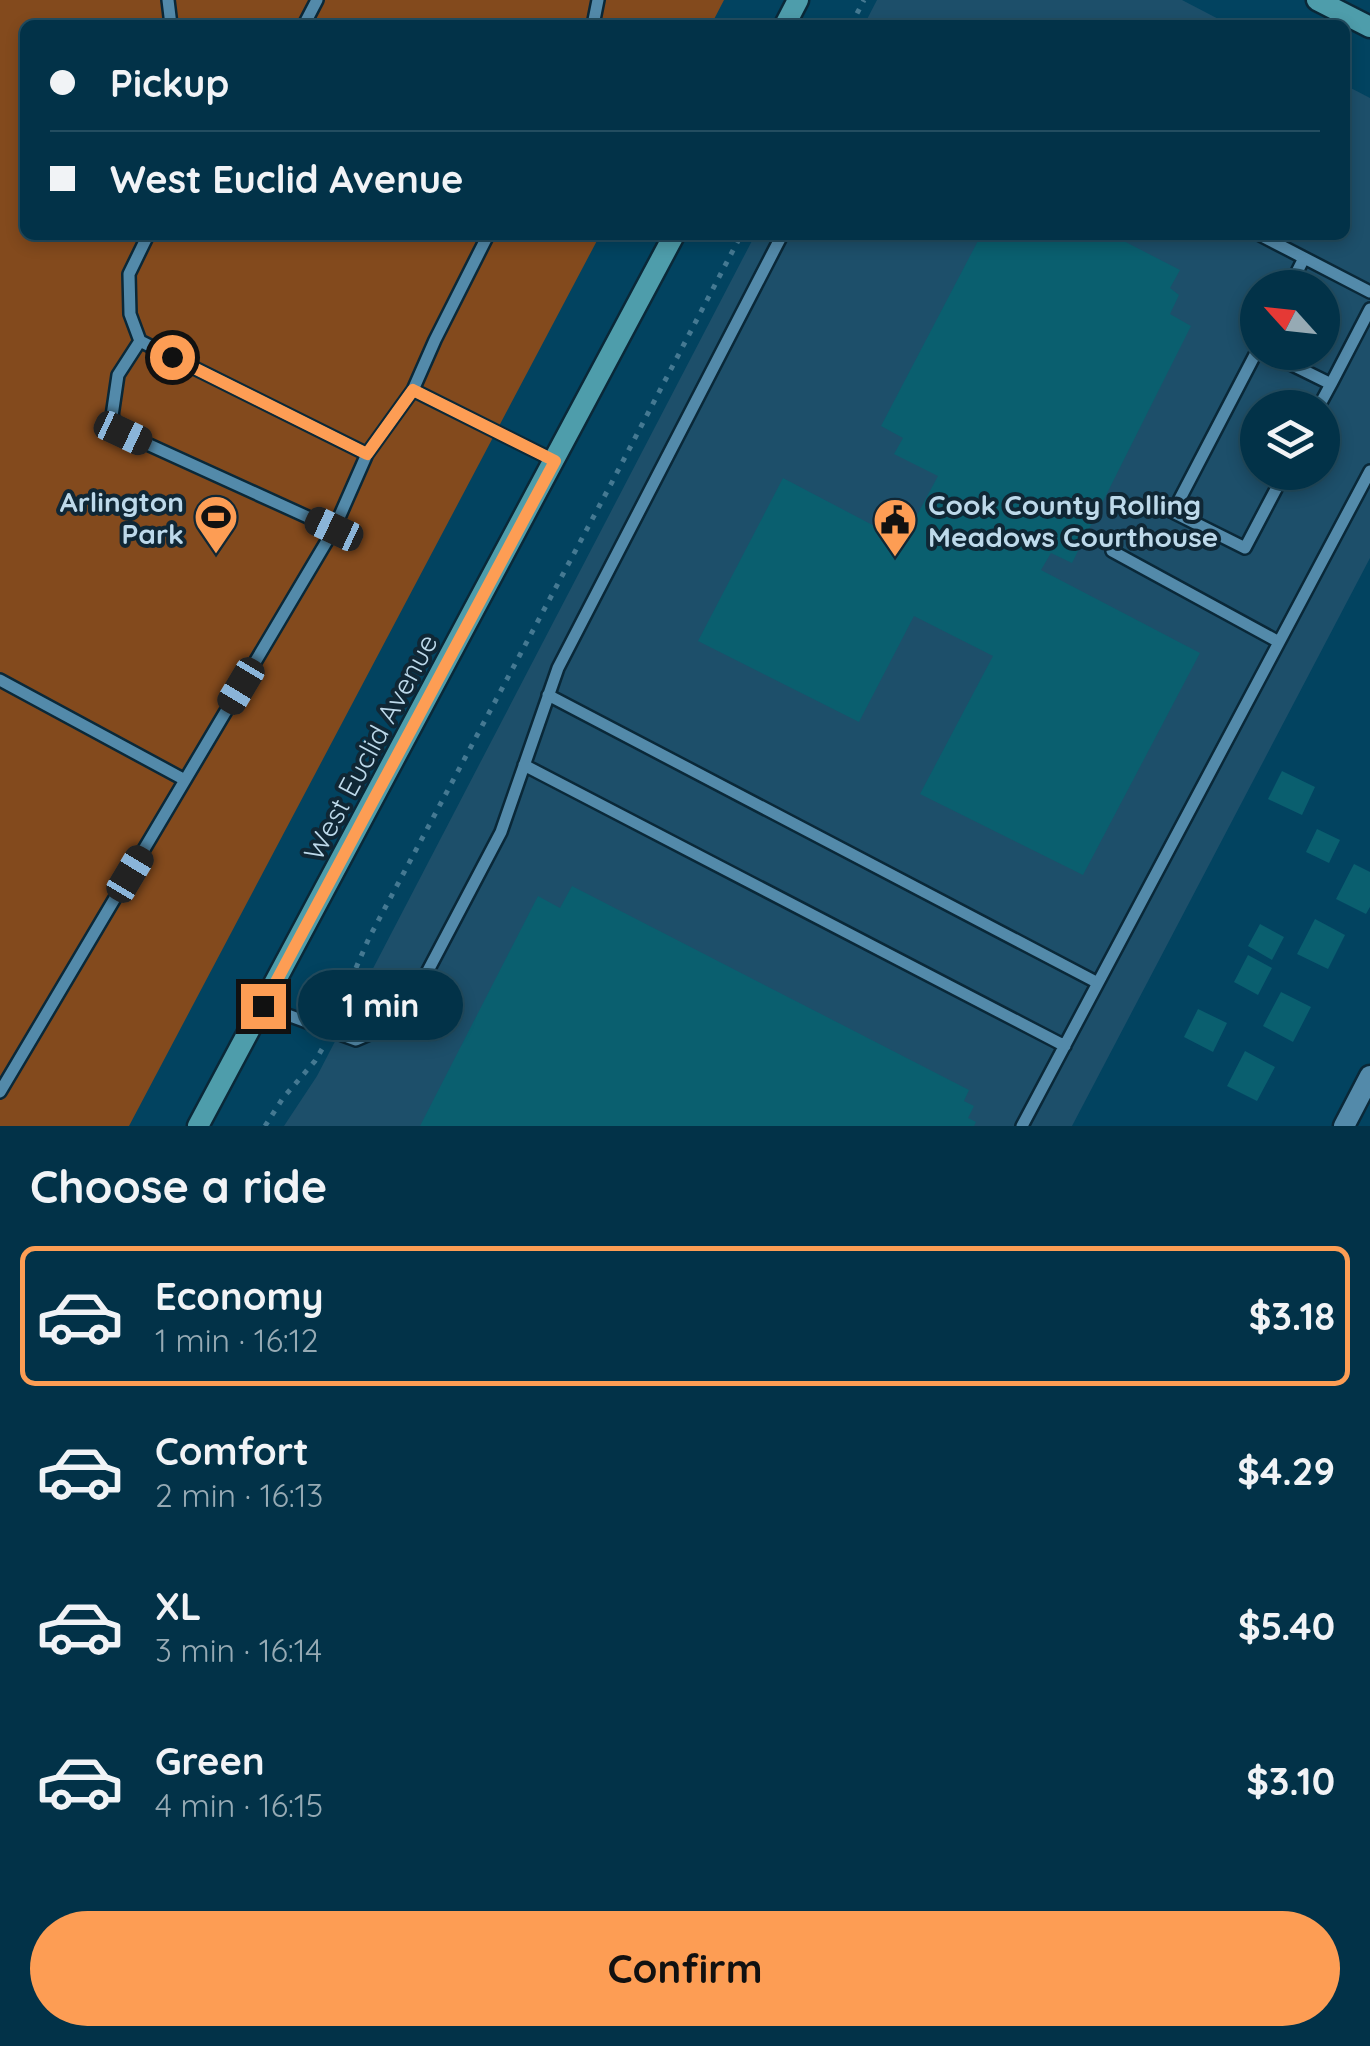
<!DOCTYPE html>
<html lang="en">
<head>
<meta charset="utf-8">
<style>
  :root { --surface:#023248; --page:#103e52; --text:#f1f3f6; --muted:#96aab4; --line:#234d60; --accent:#fd9d54 }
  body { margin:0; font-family:Quicksand,sans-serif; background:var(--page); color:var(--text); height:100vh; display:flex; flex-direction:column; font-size:38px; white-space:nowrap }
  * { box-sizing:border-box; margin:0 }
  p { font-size:32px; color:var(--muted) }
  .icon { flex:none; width:55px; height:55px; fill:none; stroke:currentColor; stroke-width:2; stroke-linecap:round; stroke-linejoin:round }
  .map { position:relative; height:1126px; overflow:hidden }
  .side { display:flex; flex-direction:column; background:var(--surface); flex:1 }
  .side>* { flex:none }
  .banner { position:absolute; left:20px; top:20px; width:1330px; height:220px; border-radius:15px; box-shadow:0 5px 15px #0003,0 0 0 2px var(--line); display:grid; align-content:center; height:220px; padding:0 30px; background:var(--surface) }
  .needle { width:65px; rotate:297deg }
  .tools { position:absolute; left:1240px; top:270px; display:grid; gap:20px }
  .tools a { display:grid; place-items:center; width:100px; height:100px; border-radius:50%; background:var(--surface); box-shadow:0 5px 15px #0003,0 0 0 2px var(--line); font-size:50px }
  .end { position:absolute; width:45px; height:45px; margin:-22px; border:12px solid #fd9d54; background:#111; box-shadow:0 0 0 5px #111 }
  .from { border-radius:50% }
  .bubble { position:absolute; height:70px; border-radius:35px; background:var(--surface); box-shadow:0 5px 15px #0003,0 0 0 2px var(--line); font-size:32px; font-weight:700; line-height:70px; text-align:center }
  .car { position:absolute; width:30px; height:60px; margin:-30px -15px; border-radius:12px; box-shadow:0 0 8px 2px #0007; background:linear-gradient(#222 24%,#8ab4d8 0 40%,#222 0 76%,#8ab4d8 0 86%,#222 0) }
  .banner b { display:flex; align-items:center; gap:35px; height:95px; font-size:38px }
  .banner b+b { border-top:2px solid var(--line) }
  .banner i { width:25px; height:25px; background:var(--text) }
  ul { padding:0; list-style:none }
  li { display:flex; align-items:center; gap:30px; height:140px; margin:0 20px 15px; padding:0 10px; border:5px solid transparent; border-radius:15px }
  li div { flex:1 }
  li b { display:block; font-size:38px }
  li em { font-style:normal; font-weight:700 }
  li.selected { border-color:var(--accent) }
  li>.icon { width:90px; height:90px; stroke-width:1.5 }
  h2 { padding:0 30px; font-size:45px; line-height:120px }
  .primary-button { display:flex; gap:20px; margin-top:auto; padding:20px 30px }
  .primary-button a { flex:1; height:115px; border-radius:60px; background:var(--accent); color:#111; font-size:40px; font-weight:700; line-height:115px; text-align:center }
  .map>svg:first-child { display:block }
</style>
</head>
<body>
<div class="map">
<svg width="1370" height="1126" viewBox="0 0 1370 1126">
  <rect width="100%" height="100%" fill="#024360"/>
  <path fill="#1d4f6a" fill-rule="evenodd" d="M877 0H1182L1230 25H864Z
    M1345 85 1370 98V558L1072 1126H284L317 1076 755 235H1345ZM1258 288H1322V352H1258ZM1258 408H1322V472H1258Z"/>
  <path fill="#834a1d" d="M0 0H724L711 25H25V235H600L129 1126H0Z"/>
  <path fill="#0a5f6f" d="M981 235H1112L1180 270 1170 288 1179 295 1170 314 1191 326 1072 563 1051 553 1041 570 1200 653 1083 875 920 794 993 656 914 616 859 722 698 641 783 478 903 541 938 476 894 454 903 438 881 426Z
    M1282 771 1315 787 1302 815 1268 799Z
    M1317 829 1340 840 1329 863 1306 852Z
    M1354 864 1370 872V907L1366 914 1336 899Z
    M572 886 969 1090 964 1101 974 1106 968 1118 976 1122 974 1126H420L538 896 560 908Z
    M1315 919 1345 935 1328 969 1297 954Z
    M1260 924 1284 937 1272 960 1248 946Z
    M1248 955 1272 968 1258 995 1234 982Z
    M1281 992 1311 1007 1293 1042 1263 1026Z
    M1198 1009 1227 1023 1213 1052 1184 1037Z
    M1245 1051 1275 1067 1257 1101 1227 1086Z"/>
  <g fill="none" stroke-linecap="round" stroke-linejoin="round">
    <defs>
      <path id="lane" d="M168 0 171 25
        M304 25 317 0
        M593 25 598 0
        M148 235 129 274 130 314 140 341 367 454 413 390 555 461
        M1260 235 1370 292
        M1289 288 1304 258
        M140 341 118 375 112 416 123 433 334 529
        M1258 349 1173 512 1245 548 1285 472
        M1266 352 1331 384 1318 408
        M1331 384 1370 309
        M413 390 435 340 488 235
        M1112 551 1279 642
        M0 680 185 780
        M548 695 1098 983
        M524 765 1065 1046
        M263 1006 356 1040 402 1020 501 832 558 668 782 235
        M0 1092 334 529 367 454
        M1022 1126 1370 471"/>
      <path id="street" d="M1344 1126 1370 1076"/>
      <path id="secondary" d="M1317 0 1370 27
        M785 25 798 0
        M198 1126 674 235"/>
    </defs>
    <use href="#lane" stroke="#0a2838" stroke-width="16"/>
    <use href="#street" stroke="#0a2838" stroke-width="25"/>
    <use href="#secondary" stroke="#0a2838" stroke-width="25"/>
    <path stroke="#457992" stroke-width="5" stroke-dasharray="5 8" stroke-linecap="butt" d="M851 25 864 0
      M339 1017 349 984 369 938 611 484 741 235
      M265 1126 283 1098 315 1061 325 1044"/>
    <use href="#lane" stroke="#538aaa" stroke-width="11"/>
    <use href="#street" stroke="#538aaa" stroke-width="20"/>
    <use href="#secondary" stroke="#4e9dab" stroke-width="20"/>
  </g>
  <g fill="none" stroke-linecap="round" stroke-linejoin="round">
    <path stroke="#fd9d54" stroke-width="12" d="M172 357 367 454 413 390 555 461 263 1006"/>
  </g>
  <defs>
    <symbol id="stadium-pin" viewBox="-11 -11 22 30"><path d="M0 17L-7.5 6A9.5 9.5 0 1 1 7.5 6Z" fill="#fd9d54" stroke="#102735"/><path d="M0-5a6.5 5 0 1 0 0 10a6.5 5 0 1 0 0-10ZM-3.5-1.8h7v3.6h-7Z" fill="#111"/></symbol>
    <symbol id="civic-pin" viewBox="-11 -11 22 30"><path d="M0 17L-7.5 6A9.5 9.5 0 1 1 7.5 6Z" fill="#fd9d54" stroke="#102735"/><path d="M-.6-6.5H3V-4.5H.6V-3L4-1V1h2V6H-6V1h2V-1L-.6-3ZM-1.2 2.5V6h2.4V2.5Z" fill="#111"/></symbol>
  </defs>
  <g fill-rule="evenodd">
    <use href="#stadium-pin" x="191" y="492" width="50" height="68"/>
    <use href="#civic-pin" x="870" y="495" width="50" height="68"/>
  </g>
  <g text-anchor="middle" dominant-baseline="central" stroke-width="8" stroke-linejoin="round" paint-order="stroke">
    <g font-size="28" font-weight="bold" fill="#bdd9ea" stroke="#102735" text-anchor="end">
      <text x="184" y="501">Arlington<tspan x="184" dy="32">Park</tspan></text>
      <text x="928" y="504" text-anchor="start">Cook County Rolling<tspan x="928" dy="32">Meadows Courthouse</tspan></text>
    </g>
    <g font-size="28" fill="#bdd9ea" stroke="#102735">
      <text transform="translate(370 747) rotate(-62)">West Euclid Avenue</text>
    </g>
  </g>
</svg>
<div class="tools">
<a><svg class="needle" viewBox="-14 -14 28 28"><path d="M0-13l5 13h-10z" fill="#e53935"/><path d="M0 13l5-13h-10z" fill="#96aab4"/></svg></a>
<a><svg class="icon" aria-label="layers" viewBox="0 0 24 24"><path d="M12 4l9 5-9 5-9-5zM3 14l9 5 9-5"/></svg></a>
</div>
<i class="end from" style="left:172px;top:357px"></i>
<i class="end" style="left:263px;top:1006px"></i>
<div class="bubble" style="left:298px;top:970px;width:165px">1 min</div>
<i class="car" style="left:123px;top:433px;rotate:115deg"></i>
<i class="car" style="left:334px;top:529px;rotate:295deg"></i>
<i class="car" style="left:241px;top:686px;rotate:211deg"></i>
<i class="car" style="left:130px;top:874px;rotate:31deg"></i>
<div class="banner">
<b><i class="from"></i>Pickup</b>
<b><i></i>West Euclid Avenue</b>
</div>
</div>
<section class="side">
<h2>Choose a ride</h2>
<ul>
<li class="selected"><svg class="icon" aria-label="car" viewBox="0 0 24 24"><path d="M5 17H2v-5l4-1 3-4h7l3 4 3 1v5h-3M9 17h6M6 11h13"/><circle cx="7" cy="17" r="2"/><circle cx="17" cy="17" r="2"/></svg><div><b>Economy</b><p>1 min · 16:12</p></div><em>$3.18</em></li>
<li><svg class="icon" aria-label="car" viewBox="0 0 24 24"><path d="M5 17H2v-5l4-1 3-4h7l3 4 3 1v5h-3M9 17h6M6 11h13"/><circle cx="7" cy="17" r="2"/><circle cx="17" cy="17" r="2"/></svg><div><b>Comfort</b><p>2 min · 16:13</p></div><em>$4.29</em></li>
<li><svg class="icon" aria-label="car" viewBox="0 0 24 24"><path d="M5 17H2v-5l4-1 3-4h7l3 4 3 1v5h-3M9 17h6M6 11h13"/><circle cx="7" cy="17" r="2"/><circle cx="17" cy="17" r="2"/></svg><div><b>XL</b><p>3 min · 16:14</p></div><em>$5.40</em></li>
<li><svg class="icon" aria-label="car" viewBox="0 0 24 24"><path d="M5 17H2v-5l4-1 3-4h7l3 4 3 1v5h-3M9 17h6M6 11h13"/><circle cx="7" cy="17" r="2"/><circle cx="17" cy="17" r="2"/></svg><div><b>Green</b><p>4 min · 16:15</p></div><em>$3.10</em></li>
</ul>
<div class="primary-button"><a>Confirm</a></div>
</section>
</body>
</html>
